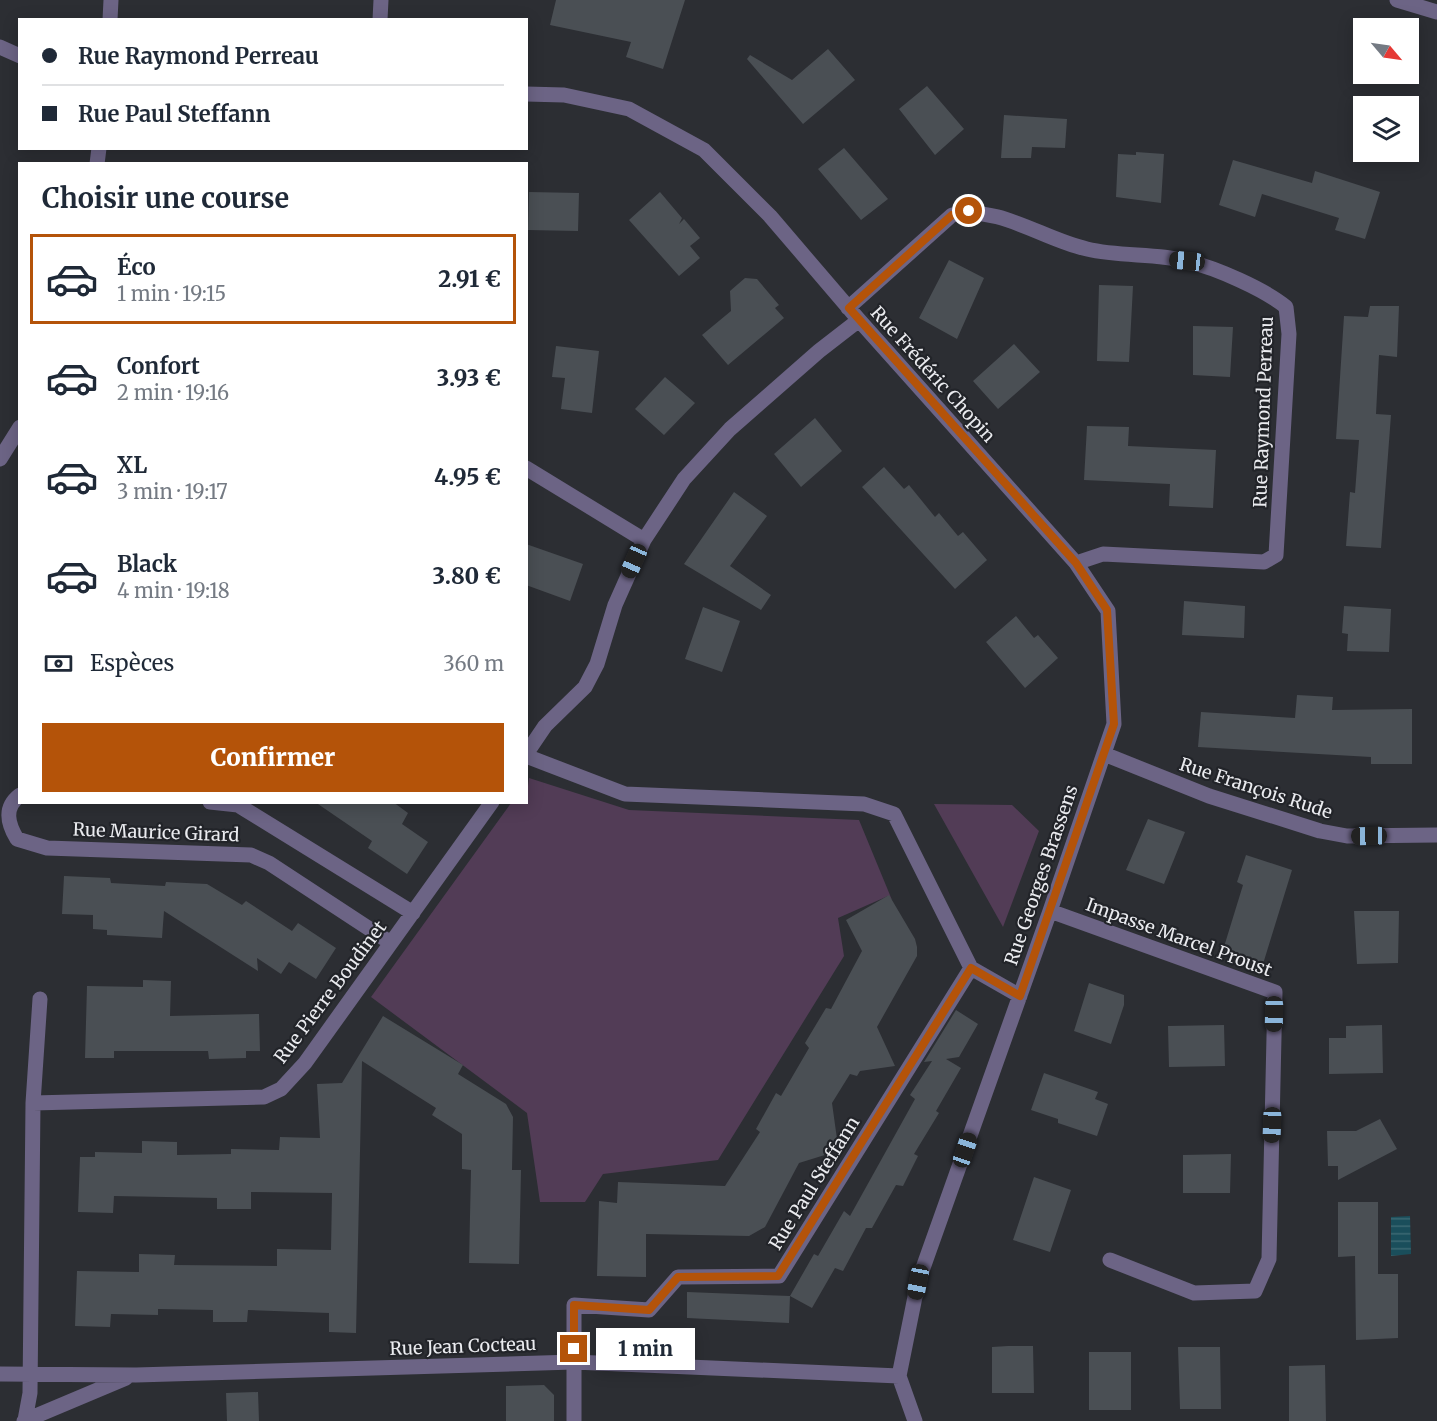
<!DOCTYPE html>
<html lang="fr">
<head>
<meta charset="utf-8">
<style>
  :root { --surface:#fff; --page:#f2f2f3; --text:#1f2937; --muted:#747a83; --line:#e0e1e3; --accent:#b45309 }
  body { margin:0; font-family:Merriweather,serif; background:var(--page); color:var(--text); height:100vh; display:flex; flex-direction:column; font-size:22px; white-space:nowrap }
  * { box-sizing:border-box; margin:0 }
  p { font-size:20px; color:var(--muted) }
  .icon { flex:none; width:33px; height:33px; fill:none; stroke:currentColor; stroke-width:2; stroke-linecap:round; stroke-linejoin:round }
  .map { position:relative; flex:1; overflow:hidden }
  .side { position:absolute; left:18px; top:162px; width:510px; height:642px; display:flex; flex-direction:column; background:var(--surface); border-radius:0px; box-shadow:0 3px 15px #0003 }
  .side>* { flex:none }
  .guide { position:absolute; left:18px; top:18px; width:510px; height:132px; border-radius:0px; box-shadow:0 3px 15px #0003; display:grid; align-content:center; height:132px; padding:0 24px; background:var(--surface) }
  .needle { width:39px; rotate:119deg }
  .buttons { position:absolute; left:1353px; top:18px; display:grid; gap:12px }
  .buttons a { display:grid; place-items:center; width:66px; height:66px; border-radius:0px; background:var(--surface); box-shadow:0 3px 15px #0003; font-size:30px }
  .end { position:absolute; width:27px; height:27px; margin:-14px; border:8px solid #b45309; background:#fff; box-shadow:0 0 0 3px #fff }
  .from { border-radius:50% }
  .bubble { position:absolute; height:42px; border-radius:0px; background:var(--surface); box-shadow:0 3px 15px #0003; font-size:20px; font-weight:800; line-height:42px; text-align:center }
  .car { position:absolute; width:18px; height:36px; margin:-18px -9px; border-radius:8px; box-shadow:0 0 4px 2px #0007; background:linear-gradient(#222 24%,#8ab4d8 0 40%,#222 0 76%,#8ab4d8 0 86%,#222 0) }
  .guide b { display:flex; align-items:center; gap:21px; height:57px; font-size:22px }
  .guide b+b { border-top:2px solid var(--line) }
  .guide i { width:15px; height:15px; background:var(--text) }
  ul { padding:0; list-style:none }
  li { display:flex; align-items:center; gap:18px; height:90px; margin:0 12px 9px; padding:0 12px; border:3px solid transparent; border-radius:0px }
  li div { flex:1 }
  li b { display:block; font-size:22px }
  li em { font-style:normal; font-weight:800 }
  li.selected { border-color:var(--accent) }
  li>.icon { width:54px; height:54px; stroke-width:1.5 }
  h2 { padding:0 24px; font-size:27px; line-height:72px }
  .pay { display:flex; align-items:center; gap:15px; height:66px; padding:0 24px; font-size:22px }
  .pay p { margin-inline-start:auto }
  .button { display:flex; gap:12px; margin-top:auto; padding:12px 24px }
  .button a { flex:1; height:69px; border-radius:0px; background:var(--accent); color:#fff; font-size:24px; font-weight:800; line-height:69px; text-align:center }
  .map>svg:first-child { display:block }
</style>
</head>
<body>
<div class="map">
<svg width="1437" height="1421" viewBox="0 0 1437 1421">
  <defs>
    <pattern id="water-rules" width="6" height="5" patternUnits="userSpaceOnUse" patternTransform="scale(1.5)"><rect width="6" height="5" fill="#1a4e5b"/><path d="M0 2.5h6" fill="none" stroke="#3b6873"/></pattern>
  </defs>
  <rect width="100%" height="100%" fill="#2c2e33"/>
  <path fill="#523c56" d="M529 778 629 810 859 820 892 900 888 896 838 918 844 956 718 1160 603 1174 585 1202H540L527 1113 371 997 511 803 526 802Z
    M934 804 1012 805 1039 831 1003 927Z"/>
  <path fill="url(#water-rules)" d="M1410 1216 1411 1254 1391 1256V1217Z"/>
  <path fill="#4a4f54" d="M556 0H685L663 69 626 57 631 42 550 25Z
    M828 49 855 80 803 124 747 59 750 55 792 80Z
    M927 86 964 129 935 155 899 109Z
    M1004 115 1067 119 1065 148 1032 147 1031 158H1001Z
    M844 148 888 199 861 220 818 169Z
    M1136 152 1164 154 1161 203 1116 197 1118 154 1136 155Z
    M1233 160 1312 183 1315 171 1380 192 1365 239 1335 230 1339 218 1262 194 1255 217 1219 205Z
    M529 192 579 193 578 231 528 230Z
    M660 192 682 218 679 224 684 219 700 238 690 246 700 258 679 276 629 220Z
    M949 260 984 278 957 339 919 318Z
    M745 278 757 279 779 305 775 308 784 318 728 365 702 335 731 311 730 291Z
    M1099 285 1133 286 1129 362 1097 361Z
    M1370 306H1399L1397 357 1379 355 1376 414 1391 415 1381 548 1346 546 1350 492 1355 493 1359 440 1336 439 1344 316 1368 317Z
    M1193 326 1233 327 1230 377 1193 375Z
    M1014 344 1040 372 998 409 973 381Z
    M556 346 599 351 592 413 561 409 565 378 552 377Z
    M665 377 695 403 664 435 635 409Z
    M815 418 842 451 801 487 774 454Z
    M1087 426 1129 427 1128 446 1216 450 1213 508 1169 506 1170 484 1084 480Z
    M884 467 904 489 909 485 935 517 939 513 958 536 963 532 987 560 955 589 862 487Z
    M734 492 767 516 730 566 771 595 761 610 684 564Z
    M526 544 583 564 570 601 526 585Z
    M1184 601 1245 606 1244 638 1182 635Z
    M1344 606 1391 609 1389 652 1347 651 1348 634 1342 633Z
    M703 607 740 621 722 672 685 659Z
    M1016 616 1034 638 1038 635 1058 658 1025 688 986 642Z
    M1297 695 1333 697 1332 710 1412 709V764H1371V757L1198 747 1201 712 1295 718Z
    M315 802H393L408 813 402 824 428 842 407 874 368 848 372 841Z
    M1148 819 1185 832 1164 884 1126 870Z
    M1246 855 1292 870 1263 964 1223 950 1243 885 1237 882Z
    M64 876 110 878 111 883 165 886 166 882 207 884 242 905 246 901 292 931 298 923 336 948 316 979 289 962 281 974 257 958 258 971 164 911 162 938 107 935V930L93 929V915L62 914Z
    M889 895 915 939 917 947V956L877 1027 895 1066 860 1071 857 1076 850 1074 832 1103 837 1139 828 1154 799 1163 765 1227 749 1236 646 1234V1277L597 1276 599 1201 617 1203 618 1182 725 1186 760 1132 756 1129 776 1093 781 1096 809 1048 805 1043 826 1008 831 1009 862 951 846 920Z
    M1354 911H1399L1398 963 1357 964Z
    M143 980 171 981 170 1016 259 1014 260 1051H246V1058L209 1059 208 1051H114V1058H85L87 986 143 987Z
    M1089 983 1124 995V1005L1111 1044 1074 1031Z
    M956 1010 978 1024 959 1057 946 1059 961 1068 936 1111 939 1113 914 1154 918 1156 903 1186 896 1185 872 1228H866L843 1271 835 1268 812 1308 790 1296 814 1254 818 1256 844 1211 850 1216 915 1099 910 1095 932 1061 924 1062Z
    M383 1016 463 1065 458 1074 506 1104 513 1117 512 1170H521L519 1264 469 1263 471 1170 462 1169V1134L432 1115 436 1108 362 1061 356 1333 329 1332V1313L248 1310 247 1322H213V1310L158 1309V1315L111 1314 110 1327 75 1326 77 1271 139 1272V1254L175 1255 174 1265 277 1266V1249L331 1250 332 1193 251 1192V1209H217V1198L114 1196 113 1213 78 1212 80 1157H95V1152L142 1153V1141L177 1142V1155L231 1154V1149L279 1150 280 1137 320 1138 317 1084 342 1083Z
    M1224 1025 1225 1066 1169 1067 1168 1026Z
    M1382 1025 1383 1073 1329 1074V1038H1346V1026Z
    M1044 1073 1098 1092 1095 1099 1108 1104 1097 1136 1058 1123V1119L1031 1110Z
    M1380 1119 1397 1149 1338 1180V1166H1328L1327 1131H1356Z
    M1231 1154 1230 1193H1183V1155Z
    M1034 1177 1071 1190 1050 1252 1013 1240Z
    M1338 1202H1378V1274H1398V1338L1356 1340 1355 1256 1338 1257Z
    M687 1292 790 1296 789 1323 687 1318Z
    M1008 1346H1033L1034 1393H992V1347Z
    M1178 1347H1220L1221 1409H1180Z
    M1089 1352H1131V1410H1089Z
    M1325 1365 1326 1421H1289V1366Z
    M544 1385 554 1395V1421H506V1386Z
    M258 1392 259 1421H227L226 1393Z"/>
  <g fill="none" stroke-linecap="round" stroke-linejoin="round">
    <path stroke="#6c6485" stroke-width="15" d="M380 20 381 0"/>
    <path stroke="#6c6485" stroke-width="15" d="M1397 0 1437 12
      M110 20 111 0
      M0 47 20 56
      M526 94 564 95 629 109 704 150 770 216 859 320 1076 563 1108 611 1114 724 1050 911 918 1282 899 1376 915 1421
      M97 164 99 148
      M848 308 952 215C1000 205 1042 239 1087 249 1120 257 1155 253 1187 261 1216 268 1264 289 1286 307L1289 334 1276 555 1264 562 1103 554 1076 563
      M0 459 20 427
      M526 468 644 540
      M526 754 545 726 585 687 597 664 615 605 644 540 684 479 730 429 819 351 859 320
      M1104 754 1209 796 1320 831 1347 836 1437 835
      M526 756 625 794 864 804 894 814 971 968 1020 996
      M20 795C3 808 8 824 17 839L47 848 251 855 269 863 391 943
      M210 802 238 805 413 913
      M1050 911 1275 992 1269 1259 1255 1291 1194 1293 1110 1260
      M33 1103 264 1097 281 1089 305 1063 492 802
      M0 1374 136 1375 574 1362 899 1376
      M25 1420 30 1393 33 1103 40 999
      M24 1421 126 1378
      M574 1421V1305L649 1310 678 1277 779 1276 971 968"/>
  </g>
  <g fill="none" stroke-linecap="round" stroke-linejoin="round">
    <path stroke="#b45309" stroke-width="8" d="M574 1349V1305L649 1310 678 1277 778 1276 971 968 1020 996 1114 724 1107 610 1076 563 849 308 952 215 969 211"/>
  </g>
  <g text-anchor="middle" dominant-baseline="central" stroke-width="4.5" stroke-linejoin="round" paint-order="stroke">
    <g font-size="18" fill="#eaebef" stroke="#222429">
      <text transform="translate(933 374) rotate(48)">Rue Frédéric Chopin</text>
      <text transform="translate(1263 412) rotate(-88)">Rue Raymond Perreau</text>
      <text transform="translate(1256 788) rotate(18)">Rue François Rude</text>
      <text transform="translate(156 832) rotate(2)">Rue Maurice Girard</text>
      <text transform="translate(1041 875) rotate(-71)">Rue Georges Brassens</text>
      <text transform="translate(1179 937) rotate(20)">Impasse Marcel Proust</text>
      <text transform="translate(330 992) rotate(-53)">Rue Pierre Boudinet</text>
      <text transform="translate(814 1183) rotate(-58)">Rue Paul Steffann</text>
      <text transform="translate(463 1346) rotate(-2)">Rue Jean Cocteau</text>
    </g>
  </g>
</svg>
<div class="buttons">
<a><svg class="needle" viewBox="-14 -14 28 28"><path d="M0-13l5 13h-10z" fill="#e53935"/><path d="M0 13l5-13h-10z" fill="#747a83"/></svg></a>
<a><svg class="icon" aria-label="layers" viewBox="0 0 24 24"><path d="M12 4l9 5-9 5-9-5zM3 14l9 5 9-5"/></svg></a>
</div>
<i class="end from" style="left:969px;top:211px"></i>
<i class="end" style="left:574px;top:1349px"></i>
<div class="bubble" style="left:596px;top:1328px;width:99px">1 min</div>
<i class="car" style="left:1187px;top:261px;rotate:276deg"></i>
<i class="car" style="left:634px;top:561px;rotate:204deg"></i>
<i class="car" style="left:1369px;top:836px;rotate:269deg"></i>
<i class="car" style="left:1274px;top:1014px;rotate:181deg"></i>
<i class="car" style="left:1272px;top:1125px;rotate:182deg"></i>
<i class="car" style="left:965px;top:1150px;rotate:19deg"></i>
<i class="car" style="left:918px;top:1282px;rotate:191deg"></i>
<div class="guide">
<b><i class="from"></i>Rue Raymond Perreau</b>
<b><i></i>Rue Paul Steffann</b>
</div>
<section class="side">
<h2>Choisir une course</h2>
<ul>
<li class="selected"><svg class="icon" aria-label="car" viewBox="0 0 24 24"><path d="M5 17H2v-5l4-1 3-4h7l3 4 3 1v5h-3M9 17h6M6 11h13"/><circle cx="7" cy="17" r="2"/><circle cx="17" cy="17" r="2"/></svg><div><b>Éco</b><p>1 min · 19:15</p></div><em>2.91 €</em></li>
<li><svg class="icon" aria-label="car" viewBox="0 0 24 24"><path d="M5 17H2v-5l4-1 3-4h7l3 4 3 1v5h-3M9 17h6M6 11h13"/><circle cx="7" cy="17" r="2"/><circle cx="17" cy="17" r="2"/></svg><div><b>Confort</b><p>2 min · 19:16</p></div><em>3.93 €</em></li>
<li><svg class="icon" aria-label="car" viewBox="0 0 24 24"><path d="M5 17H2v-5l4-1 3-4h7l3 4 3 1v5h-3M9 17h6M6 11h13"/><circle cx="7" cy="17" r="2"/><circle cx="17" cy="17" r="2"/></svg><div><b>XL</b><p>3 min · 19:17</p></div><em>4.95 €</em></li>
<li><svg class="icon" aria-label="car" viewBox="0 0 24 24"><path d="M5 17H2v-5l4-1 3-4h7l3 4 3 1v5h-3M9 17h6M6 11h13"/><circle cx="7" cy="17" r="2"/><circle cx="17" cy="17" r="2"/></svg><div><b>Black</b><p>4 min · 19:18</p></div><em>3.80 €</em></li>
</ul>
<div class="pay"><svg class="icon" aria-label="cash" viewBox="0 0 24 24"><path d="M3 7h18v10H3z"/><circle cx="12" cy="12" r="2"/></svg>Espèces<p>360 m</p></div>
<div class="button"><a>Confirmer</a></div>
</section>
</div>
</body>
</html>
